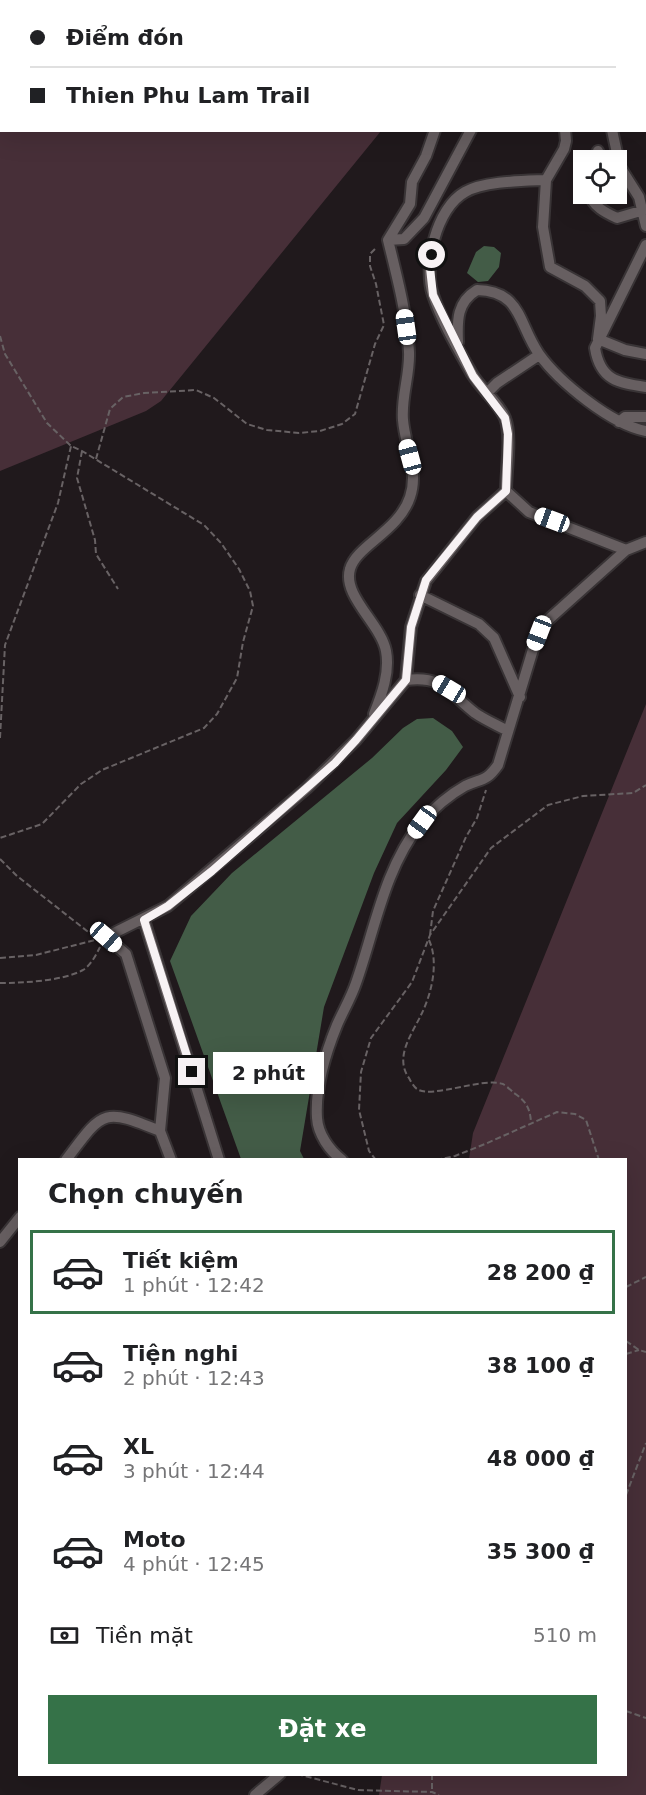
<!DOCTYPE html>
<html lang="vi">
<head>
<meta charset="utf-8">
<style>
  :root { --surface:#fff; --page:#f6f6f6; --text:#202124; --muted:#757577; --line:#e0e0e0; --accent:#357248 }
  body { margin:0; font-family:"DejaVu Sans",sans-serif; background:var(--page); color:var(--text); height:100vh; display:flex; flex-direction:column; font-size:22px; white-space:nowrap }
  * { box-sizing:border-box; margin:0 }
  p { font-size:20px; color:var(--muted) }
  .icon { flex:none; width:33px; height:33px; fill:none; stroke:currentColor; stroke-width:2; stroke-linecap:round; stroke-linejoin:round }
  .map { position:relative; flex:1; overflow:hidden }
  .details { position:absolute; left:18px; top:1158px; width:609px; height:618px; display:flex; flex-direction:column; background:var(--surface); border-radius:0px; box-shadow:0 6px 24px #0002 }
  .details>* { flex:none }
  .guide { position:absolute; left:0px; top:0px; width:646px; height:132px; box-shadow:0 6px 24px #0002; display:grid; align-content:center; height:132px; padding:0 30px; background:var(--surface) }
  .tools { position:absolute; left:573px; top:150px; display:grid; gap:12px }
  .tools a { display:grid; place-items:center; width:54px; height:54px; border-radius:0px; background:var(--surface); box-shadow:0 6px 24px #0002; font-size:30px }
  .end { position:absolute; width:27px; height:27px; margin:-14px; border:8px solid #f7f2f4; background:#111; box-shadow:0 0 0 3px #111 }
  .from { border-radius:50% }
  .bubble { position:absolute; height:42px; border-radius:0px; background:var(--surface); box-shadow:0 6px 24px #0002; font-size:20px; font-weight:700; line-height:42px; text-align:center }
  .car { position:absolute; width:18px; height:36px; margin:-18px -9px; border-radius:8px; box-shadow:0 0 4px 2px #0007; background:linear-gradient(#fff 24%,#345 0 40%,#fff 0 76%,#345 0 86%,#fff 0) }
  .guide b { display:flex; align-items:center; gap:21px; height:57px; font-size:22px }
  .guide b+b { border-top:2px solid var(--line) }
  .guide i { width:15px; height:15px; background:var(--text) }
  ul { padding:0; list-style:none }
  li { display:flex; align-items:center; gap:18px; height:84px; margin:0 12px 9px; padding:0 18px; border:3px solid transparent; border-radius:0px }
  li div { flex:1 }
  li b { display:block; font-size:22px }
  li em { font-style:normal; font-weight:700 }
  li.active { border-color:var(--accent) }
  li>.icon { width:54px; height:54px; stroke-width:1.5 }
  h2 { padding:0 30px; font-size:27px; line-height:72px }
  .pay { display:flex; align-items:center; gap:15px; height:66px; padding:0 30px; font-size:22px }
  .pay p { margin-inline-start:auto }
  .button { display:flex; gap:12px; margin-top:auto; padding:12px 30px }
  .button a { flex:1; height:69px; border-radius:0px; background:var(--accent); color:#fff; font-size:24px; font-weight:700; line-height:69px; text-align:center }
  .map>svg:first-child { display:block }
</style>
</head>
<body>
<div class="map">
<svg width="646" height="1795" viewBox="0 0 646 1795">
  <rect width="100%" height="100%" fill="#20191c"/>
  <path fill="#472f38" d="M0 0H487L2 2V130L381 131 161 401 146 411 0 471Z
    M646 704V1795H379L382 1775 626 1774V1160L469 1159 473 1133Z"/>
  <path fill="#435c47" d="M484 246 494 247 501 253 499 267 488 281 478 282 467 273 476 252Z
    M433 718 452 731 463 747 446 770 397 823 374 873 324 1007 300 1151 304 1159H241L170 961 191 916 232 873 372 758 403 728 417 719Z"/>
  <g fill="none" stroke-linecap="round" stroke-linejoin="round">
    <defs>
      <path id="street" d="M565 130 566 141 564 149 546 180 543 227 550 267 585 286 600 301 601 316 598 339 625 350 646 354
        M612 130 620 167 639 197 646 226
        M597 160 598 151
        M590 194C592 206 606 213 617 218L644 210
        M388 240 404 239 424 218 471 130
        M388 240 410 204 412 182 426 156 435 130
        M646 245 595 348C600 380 618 383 646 387
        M458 342C457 320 457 302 477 290 522 291 518 324 539 354 559 382 612 425 646 431
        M487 393 497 383 539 355
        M619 422 625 417H646
        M506 491 529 512 626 550
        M420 595 479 624 494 638 520 697
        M406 680C443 675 449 693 475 713 485 720 497 725 508 731
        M374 714C382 694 390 672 386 651 381 624 342 596 350 569 356 546 399 531 410 497 419 471 405 446 403 420 401 397 410 375 409 352 407 314 397 277 388 240
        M144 920 219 1160
        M160 1131 165 1078 126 954 106 937 168 906 307 788 356 740 406 680 411 627 426 581 477 517 506 491C506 471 512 436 505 418 498 402 481 389 472 374 458 349 442 322 433 295 423 266 436 208 465 192 484 181 523 181 546 180
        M66 1160C103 1111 102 1107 160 1131L171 1160
        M342 1160C329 1150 318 1134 317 1118 315 1088 326 1052 337 1025 343 1011 351 998 356 983 375 929 384 870 420 824 432 810 449 795 465 786 482 778 486 782 498 765L534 646 539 633 548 620 626 550 646 542
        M0 1242 20 1217
        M255 1795 280 1774"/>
    </defs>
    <use href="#street" stroke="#393436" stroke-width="14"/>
    <path stroke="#686264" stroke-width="2" stroke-dasharray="6 3" stroke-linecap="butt" d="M115 0 117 2
      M609 0 610 2
      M558 2 559 0
      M645 52 646 53
      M0 73H2
      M0 336 5 354 47 423 71 446 82 451 204 525 221 543 239 569 250 591 253 606 243 642 237 678 217 714 204 728 102 770 81 784 42 824 0 838
      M82 451 77 478 95 540 96 554 118 589
      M96 459 110 409 123 397 144 393 196 390 214 398 247 424 267 430 299 433 320 431 342 424 355 414 375 344 384 325 376 284 370 266V254L377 247
      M0 738 5 645 58 503 71 446
      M0 859 17 876 87 931 95 934
      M430 935 433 911 466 837 477 818 486 790
      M429 940C439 962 432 993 421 1015 412 1034 394 1057 409 1078 411 1082 414 1087 417 1089 431 1099 482 1077 503 1084 506 1086 511 1090 514 1093 526 1101 530 1108 531 1122
      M0 958 36 955 95 940
      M0 983C23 983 63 981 83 970 91 965 96 955 100 947
      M376 1160 369 1151 359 1110 361 1072 371 1038 412 982 430 935 491 848 548 805 583 796 633 793 646 785
      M436 1160 455 1156 485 1144 557 1112 575 1114 586 1120 599 1160
      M626 1287 646 1277
      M626 1341 639 1350 646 1352
      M626 1354 639 1350
      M626 1495 646 1443
      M626 1711 646 1718
      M297 1774 358 1790 432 1792 439 1795
      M432 1774V1792"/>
    <use href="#street" stroke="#675f61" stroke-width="10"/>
  </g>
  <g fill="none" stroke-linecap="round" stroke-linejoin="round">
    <path stroke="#f7f2f4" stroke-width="8" d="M192 1072 144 920 168 906 212 871 335 763 356 740 406 680 411 627 426 580 477 517 506 491 508 434 505 418 473 376 433 295 430 268 432 255"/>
  </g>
</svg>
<div class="tools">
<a><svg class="icon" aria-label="locate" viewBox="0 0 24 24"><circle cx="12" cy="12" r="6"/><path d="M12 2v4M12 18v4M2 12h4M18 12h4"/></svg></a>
</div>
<i class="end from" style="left:432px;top:255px"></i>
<i class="end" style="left:192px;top:1072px"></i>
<div class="bubble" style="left:213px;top:1052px;width:111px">2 phút</div>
<i class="car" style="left:406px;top:327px;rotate:352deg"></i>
<i class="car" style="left:410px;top:457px;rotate:345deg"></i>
<i class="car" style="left:552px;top:520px;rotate:290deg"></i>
<i class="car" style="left:539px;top:633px;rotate:201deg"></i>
<i class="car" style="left:449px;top:689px;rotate:301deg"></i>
<i class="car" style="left:422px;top:822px;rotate:216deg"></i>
<i class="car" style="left:106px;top:937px;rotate:131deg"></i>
<div class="guide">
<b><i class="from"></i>Điểm đón</b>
<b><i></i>Thien Phu Lam Trail</b>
</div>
<section class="details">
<h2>Chọn chuyến</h2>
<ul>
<li class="active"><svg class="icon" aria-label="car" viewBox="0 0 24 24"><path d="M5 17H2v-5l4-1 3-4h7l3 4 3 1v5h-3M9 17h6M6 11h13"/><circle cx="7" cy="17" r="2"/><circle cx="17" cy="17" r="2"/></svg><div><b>Tiết kiệm</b><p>1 phút · 12:42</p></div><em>28 200 ₫</em></li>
<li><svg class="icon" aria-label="car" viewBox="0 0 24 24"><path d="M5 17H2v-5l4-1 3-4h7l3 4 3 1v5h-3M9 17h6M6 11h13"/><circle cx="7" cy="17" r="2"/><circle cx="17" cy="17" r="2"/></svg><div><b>Tiện nghi</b><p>2 phút · 12:43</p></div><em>38 100 ₫</em></li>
<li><svg class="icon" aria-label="car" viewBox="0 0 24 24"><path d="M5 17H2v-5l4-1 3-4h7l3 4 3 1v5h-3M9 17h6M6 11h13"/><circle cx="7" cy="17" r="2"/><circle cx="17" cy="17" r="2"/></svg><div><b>XL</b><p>3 phút · 12:44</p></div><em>48 000 ₫</em></li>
<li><svg class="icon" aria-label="car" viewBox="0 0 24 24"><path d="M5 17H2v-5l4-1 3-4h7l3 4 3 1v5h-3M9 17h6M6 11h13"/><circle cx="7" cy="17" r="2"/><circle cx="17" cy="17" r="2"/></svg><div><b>Moto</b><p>4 phút · 12:45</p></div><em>35 300 ₫</em></li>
</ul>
<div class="pay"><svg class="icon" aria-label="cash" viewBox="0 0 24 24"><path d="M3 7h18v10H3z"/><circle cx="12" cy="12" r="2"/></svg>Tiền mặt<p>510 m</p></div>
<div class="button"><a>Đặt xe</a></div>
</section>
</div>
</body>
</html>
